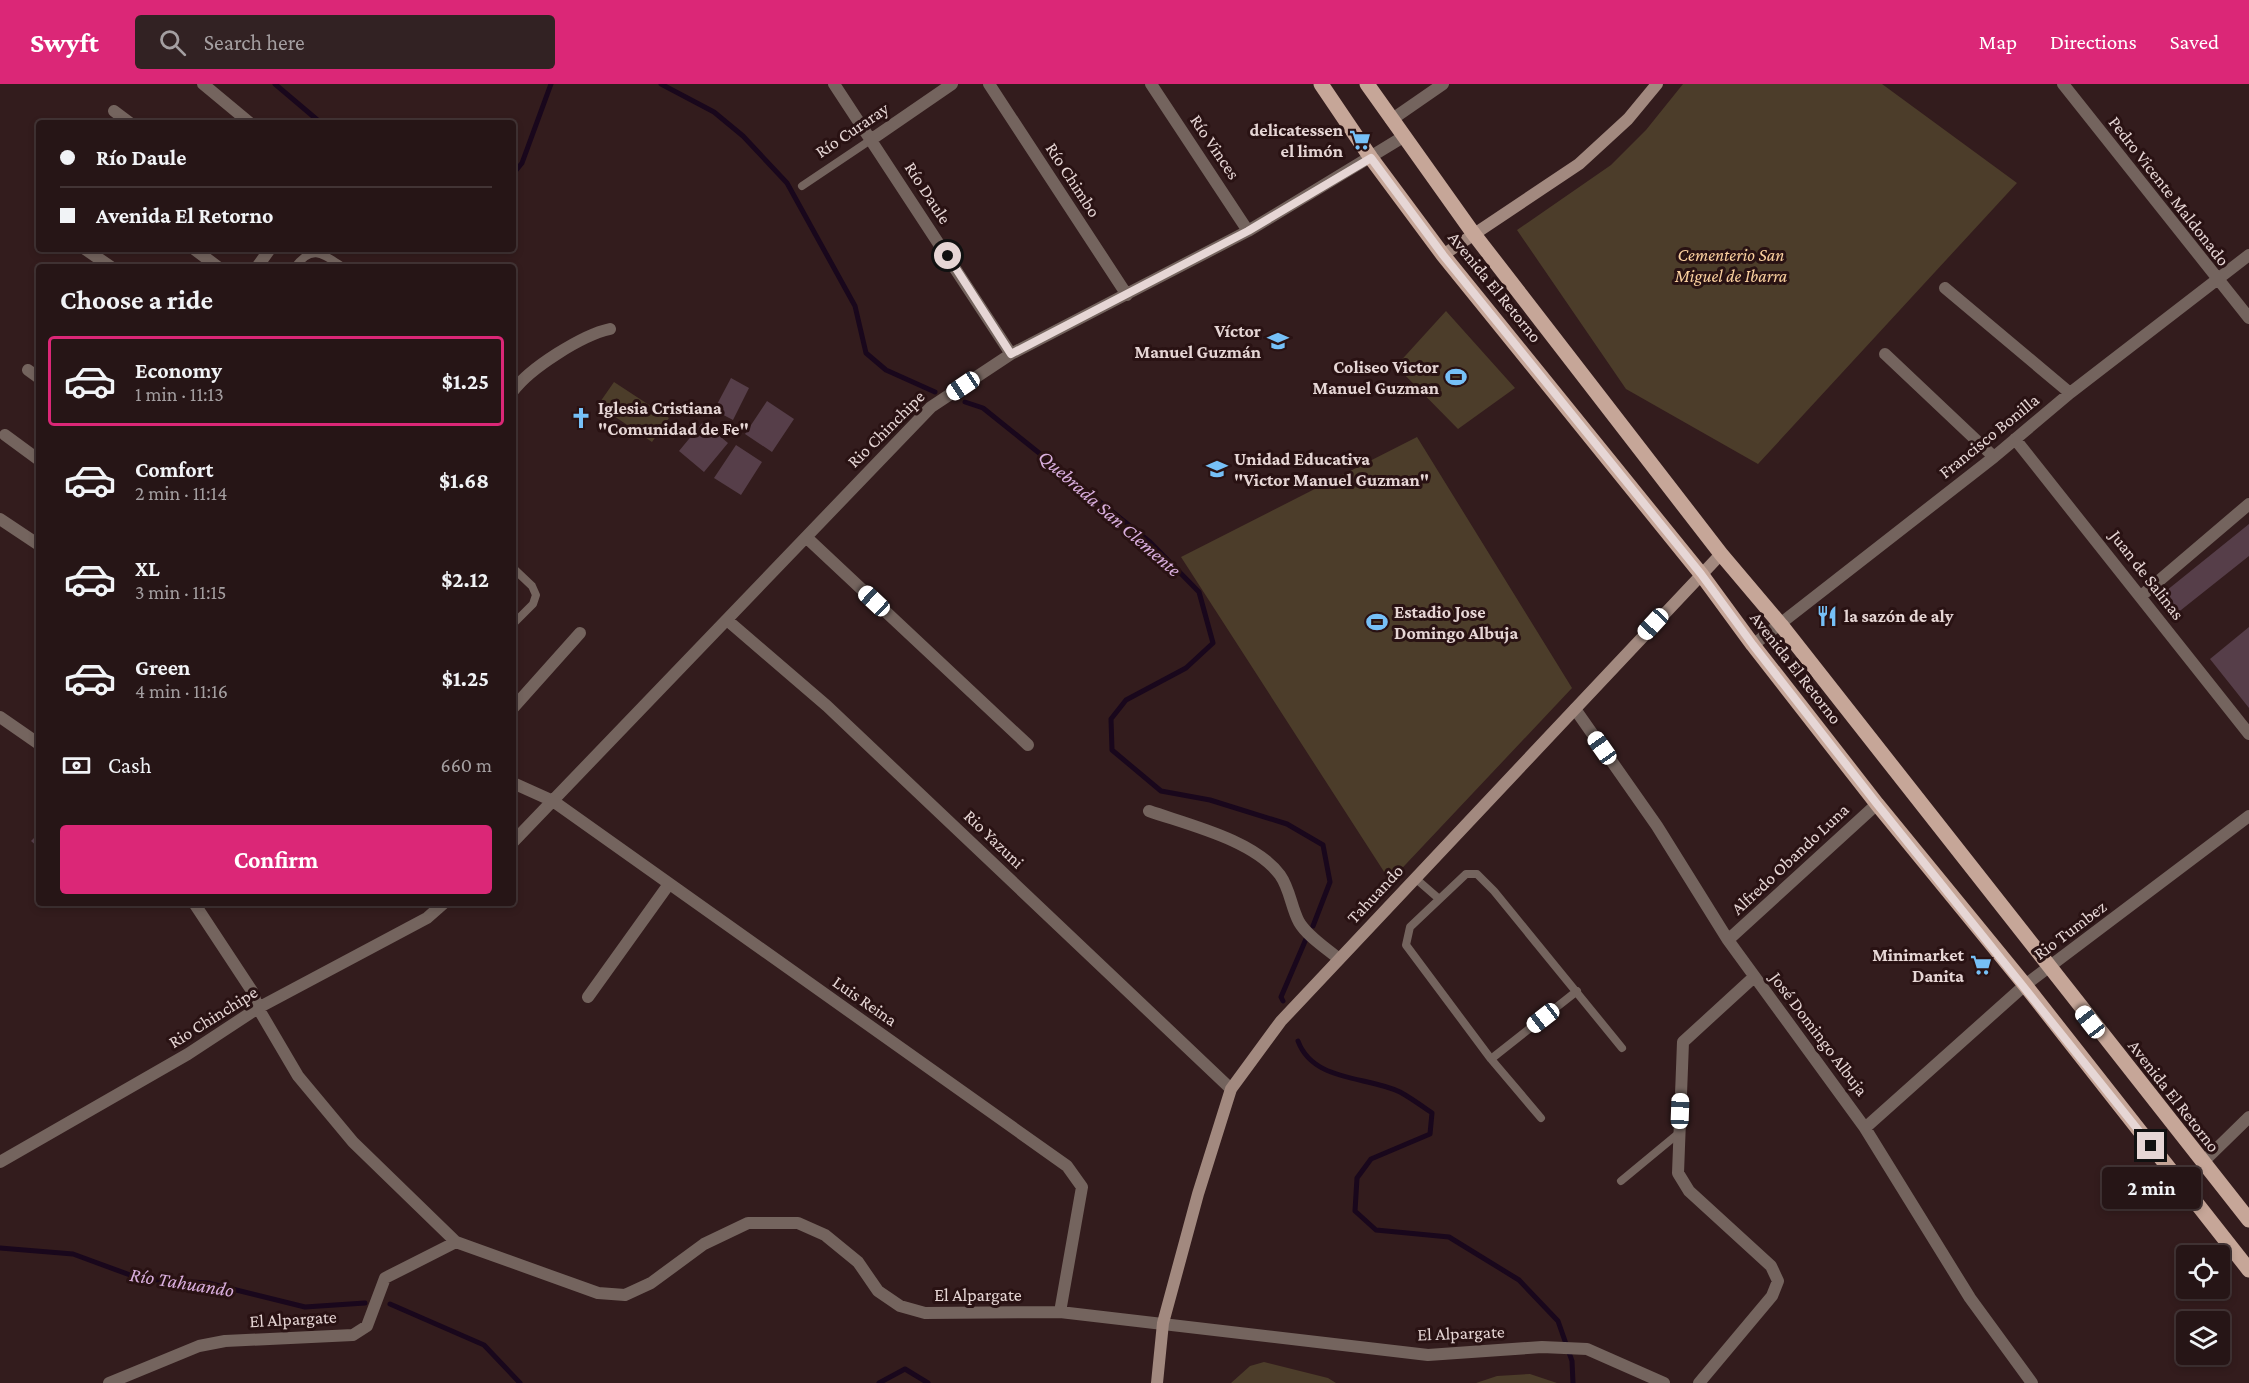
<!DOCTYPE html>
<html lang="en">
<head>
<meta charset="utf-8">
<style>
  :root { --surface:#261516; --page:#322223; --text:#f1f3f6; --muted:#a49fa1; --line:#423435; --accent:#db2777 }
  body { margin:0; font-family:"Crimson Pro",serif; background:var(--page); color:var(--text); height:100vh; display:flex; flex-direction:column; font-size:22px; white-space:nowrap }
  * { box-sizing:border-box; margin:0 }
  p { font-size:20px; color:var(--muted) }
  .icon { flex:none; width:33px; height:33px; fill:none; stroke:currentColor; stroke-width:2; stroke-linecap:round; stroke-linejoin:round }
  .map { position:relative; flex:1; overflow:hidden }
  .drawer { position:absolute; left:36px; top:180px; width:480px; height:642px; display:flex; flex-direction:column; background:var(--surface); border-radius:6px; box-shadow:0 3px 9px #0003,0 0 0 2px var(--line) }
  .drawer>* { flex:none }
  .top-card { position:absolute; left:36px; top:36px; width:480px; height:132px; border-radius:6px; box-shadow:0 3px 9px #0003,0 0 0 2px var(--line); display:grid; align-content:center; height:132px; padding:0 24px; background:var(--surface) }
  .fabs { position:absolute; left:2176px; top:1161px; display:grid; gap:12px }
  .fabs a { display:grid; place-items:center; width:54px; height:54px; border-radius:6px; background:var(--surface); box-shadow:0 3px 9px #0003,0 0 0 2px var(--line); font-size:30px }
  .end { position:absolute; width:27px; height:27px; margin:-14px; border:8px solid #e6d6d5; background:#111; box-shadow:0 0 0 3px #111 }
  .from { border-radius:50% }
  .bubble { position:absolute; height:42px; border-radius:6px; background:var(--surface); box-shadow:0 3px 9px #0003,0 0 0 2px var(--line); font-size:20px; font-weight:700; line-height:42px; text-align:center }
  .car { position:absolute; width:18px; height:36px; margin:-18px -9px; border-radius:8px; box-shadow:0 0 4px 2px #0007; background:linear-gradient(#fff 24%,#345 0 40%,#fff 0 76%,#345 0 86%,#fff 0) }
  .top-card b { display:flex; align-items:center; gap:21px; height:57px; font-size:22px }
  .top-card b+b { border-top:2px solid var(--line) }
  .top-card i { width:15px; height:15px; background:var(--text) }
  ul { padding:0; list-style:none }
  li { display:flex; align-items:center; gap:18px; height:90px; margin:0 12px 9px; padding:0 12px; border:3px solid transparent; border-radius:6px }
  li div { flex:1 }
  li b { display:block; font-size:22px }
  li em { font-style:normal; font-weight:700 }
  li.current { border-color:var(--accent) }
  li>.icon { width:54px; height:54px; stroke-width:1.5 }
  h2 { padding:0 24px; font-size:27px; line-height:72px }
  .pay { display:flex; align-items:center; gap:15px; height:66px; padding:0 24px; font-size:22px }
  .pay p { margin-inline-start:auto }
  .action { display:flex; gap:12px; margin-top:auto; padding:12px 24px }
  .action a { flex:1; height:69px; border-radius:6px; background:var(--accent); color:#fff; font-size:24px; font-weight:700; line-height:69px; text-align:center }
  header { display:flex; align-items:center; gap:36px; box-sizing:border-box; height:84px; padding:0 30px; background:var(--accent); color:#fff }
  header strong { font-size:28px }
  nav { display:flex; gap:33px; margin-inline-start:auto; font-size:21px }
  .search { width:420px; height:54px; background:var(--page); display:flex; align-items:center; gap:15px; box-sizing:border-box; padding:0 21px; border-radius:6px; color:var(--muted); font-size:22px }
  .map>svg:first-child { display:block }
</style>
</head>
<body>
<header>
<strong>Swyft</strong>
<div class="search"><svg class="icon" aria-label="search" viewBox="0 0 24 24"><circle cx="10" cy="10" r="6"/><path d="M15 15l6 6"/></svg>Search here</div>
<nav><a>Map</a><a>Directions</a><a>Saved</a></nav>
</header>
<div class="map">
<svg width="2249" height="1299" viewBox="0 0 2249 1299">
  <rect width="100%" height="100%" fill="#331c1d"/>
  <path fill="#4c3d2a" d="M1683 0H1882L2017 99 1758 380 1626 305 1517 146 1611 81 1646 46Z
    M1446 227 1515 304 1458 345 1396 282Z
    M614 298 669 334 652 358 598 321Z
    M1417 353 1572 604 1390 797 1181 473Z
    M1264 1278 1328 1294 1336 1299H1231L1250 1282Z
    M1530 1290 1557 1299H1476L1497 1292Z"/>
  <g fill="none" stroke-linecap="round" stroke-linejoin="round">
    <path stroke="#19071c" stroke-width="5" d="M275 0 321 39
      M661 0 714 28 743 52 787 99 855 222 866 269 886 286 935 308
      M513 90 522 79 551 0
      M965 318 983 324 1150 458 1199 508 1213 559 1186 584 1126 616 1111 635 1112 666 1161 707 1210 716 1287 740 1323 761 1330 798 1313 842
      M1283 917 1281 913 1306 855
      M1298 957C1313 998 1367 992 1400 1008 1411 1014 1422 1022 1432 1029L1430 1050 1371 1075 1357 1094 1355 1127 1376 1146 1449 1153 1519 1196 1558 1237 1572 1277 1573 1299
      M0 1164 73 1170 141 1195 208 1199 305 1223 365 1219
      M390 1220 484 1261 520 1299
      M879 1299 905 1285 928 1299"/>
  </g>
  <path fill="#563e49" d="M731 294 749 304 733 336 714 326Z
    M767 317 794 335 772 368 745 350Z
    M703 338 728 359 704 388 679 367Z
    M736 361 762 378 741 411 714 394Z
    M2249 440V472L2176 530 2161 511Z
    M2249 543V624L2210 575Z
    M39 749V764L31 757Z"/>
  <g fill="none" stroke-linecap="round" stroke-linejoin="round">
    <path stroke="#74645e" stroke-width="8" d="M802 102 872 55
      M295 183C312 160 323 170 343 183
      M513 484 532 502 536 511 533 520 513 540
      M1415 794 1438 814
      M1491 975 1577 907
      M1541 1034 1491 975 1406 861 1410 843 1466 790H1477L1494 807 1622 964
      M1621 1097 1679 1049"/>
    <path stroke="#74645e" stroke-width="12" d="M203 0 250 39
      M834 0 1011 270
      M989 0 1127 211
      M1151 0 1248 147
      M2063 0 2249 234
      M114 27 130 39
      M1391 36 1443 0
      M872 55 952 0
      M85 165 111 183
      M194 165 218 183
      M257 183 270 165
      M1945 204 2070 309
      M1885 270 1994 373
      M28 286 39 294
      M513 307C530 284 582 251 610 245
      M5 351 39 376
      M2015 355 2249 650
      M0 435 39 461
      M806 453 1028 661
      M2141 512 2249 420
      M727 536 827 622 1231 1005
      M1753 561 1994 373 2070 309 2249 171
      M513 624 580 549
      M1575 625 1657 742 1728 856 1865 1044 1970 1214 2032 1299
      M0 633 39 660
      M513 699 553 717 1067 1082 1082 1103 1060 1228
      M1149 727C1189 741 1254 756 1280 791 1290 805 1291 823 1299 838 1307 852 1326 864 1339 875
      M513 758 931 323 1011 270 1248 147 1403 53
      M194 819 252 907 258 924 298 992 353 1058 456 1158
      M1728 856 1877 720
      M588 913 669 800
      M1865 1044 2025 901 2249 732
      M0 1078 188 970 258 924 427 834 444 819
      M2202 1079 2249 1033
      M109 1299 199 1262 225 1257 353 1251 367 1242 385 1194 456 1158 598 1209 625 1211 651 1199 704 1160 748 1139H798L825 1151 858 1178 878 1207 900 1222 925 1229 1060 1228 1428 1271 1542 1263 1587 1265 1664 1299
      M1699 1299 1772 1212 1778 1197 1771 1182 1689 1107 1678 1089 1683 958 1754 893"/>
    <path stroke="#a2897f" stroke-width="12" d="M1443 171 1579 80 1628 35 1657 0
      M1157 1299 1163 1239 1198 1110 1231 1005 1281 937 1721 470"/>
    <path stroke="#c6a698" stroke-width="15" d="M1321 0 1371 74 1443 171 1701 490 1753 561 1877 720 2025 901 2249 1186
      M1367 0 1473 149 1721 470 1781 541 2249 1136"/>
  </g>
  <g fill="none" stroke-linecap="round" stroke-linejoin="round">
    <path stroke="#e6d6d5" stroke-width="8" d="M948 172 1011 270 1248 147 1371 74 1443 171 1701 490 1753 561 1877 720 2151 1062"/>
  </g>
  <defs>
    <symbol id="supermarket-bare" viewBox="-9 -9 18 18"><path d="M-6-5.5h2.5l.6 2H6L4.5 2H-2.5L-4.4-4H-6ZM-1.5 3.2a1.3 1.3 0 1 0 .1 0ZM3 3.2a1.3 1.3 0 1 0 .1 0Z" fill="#76c0f7" stroke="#291213" stroke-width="2.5" paint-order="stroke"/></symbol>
    <symbol id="school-bare" viewBox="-9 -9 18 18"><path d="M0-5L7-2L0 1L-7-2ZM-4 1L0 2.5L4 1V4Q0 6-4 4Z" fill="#76c0f7" stroke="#291213" stroke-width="2.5" paint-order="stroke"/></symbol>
    <symbol id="stadium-bare" viewBox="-9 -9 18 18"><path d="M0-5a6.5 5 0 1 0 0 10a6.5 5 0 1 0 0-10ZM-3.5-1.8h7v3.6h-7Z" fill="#76c0f7" stroke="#291213" stroke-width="2.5" paint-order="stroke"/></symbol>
    <symbol id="church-bare" viewBox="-9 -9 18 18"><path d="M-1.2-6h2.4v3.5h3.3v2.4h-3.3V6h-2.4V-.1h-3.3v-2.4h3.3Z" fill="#76c0f7" stroke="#291213" stroke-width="2.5" paint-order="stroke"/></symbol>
    <symbol id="university-bare" viewBox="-9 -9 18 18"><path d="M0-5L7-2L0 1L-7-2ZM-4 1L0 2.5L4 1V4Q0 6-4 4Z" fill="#76c0f7" stroke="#291213" stroke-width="2.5" paint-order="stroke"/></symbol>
    <symbol id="restaurant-bare" viewBox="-9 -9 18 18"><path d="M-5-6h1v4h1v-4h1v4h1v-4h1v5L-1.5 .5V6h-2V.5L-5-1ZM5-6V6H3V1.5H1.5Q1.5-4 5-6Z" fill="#76c0f7" stroke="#291213" stroke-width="2.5" paint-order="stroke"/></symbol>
  </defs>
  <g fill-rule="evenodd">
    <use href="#supermarket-bare" x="1345" y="41" width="30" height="30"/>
    <use href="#school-bare" x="1263" y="242" width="30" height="30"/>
    <use href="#stadium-bare" x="1441" y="278" width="30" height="30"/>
    <use href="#church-bare" x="566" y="319" width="30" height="30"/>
    <use href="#university-bare" x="1202" y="370" width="30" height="30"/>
    <use href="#restaurant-bare" x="1812" y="517" width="30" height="30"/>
    <use href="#stadium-bare" x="1362" y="523" width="30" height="30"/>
    <use href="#supermarket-bare" x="1966" y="866" width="30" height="30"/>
  </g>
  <g text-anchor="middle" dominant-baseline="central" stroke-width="6" stroke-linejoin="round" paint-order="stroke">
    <g font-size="18" fill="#e6d6d5" stroke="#291213">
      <text transform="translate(852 46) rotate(-34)">Río Curaray</text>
      <text transform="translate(1215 63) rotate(56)">Río Vinces</text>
      <text transform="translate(1073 96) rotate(57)">Río Chimbo</text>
      <text transform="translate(2169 107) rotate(52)">Pedro Vicente Maldonado</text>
      <text transform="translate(928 109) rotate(57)">Río Daule</text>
      <text transform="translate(1495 203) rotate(51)">Avenida El Retorno</text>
      <text transform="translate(886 345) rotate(-45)">Rio Chinchipe</text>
      <text transform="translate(1989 352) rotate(-39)">Francisco Bonilla</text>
      <text transform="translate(2147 491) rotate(52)">Juan de Salinas</text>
      <text transform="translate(1796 584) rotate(52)">Avenida El Retorno</text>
      <text transform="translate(994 755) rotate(44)">Rio Yazuni</text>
      <text transform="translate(1790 775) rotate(-43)">Alfredo Obando Luna</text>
      <text transform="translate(1375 810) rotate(-47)">Tahuando</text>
      <text transform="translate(2070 846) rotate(-37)">Rio Tumbez</text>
      <text transform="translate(865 917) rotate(35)">Luis Reina</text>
      <text transform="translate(213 933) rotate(-32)">Rio Chinchipe</text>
      <text transform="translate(1819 950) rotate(53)">José Domingo Albuja</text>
      <text transform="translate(2174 1012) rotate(52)">Avenida El Retorno</text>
      <text x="978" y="1211">El Alpargate</text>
      <text transform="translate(293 1235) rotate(-3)">El Alpargate</text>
      <text transform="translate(1461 1249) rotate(-2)">El Alpargate</text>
    </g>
    <g font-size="18" font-weight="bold" fill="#e6d6d5" stroke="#291213" text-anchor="end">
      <text x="1343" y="46">delicatessen<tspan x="1343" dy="21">el limón</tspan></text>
      <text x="1261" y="247">Víctor<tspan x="1261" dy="21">Manuel Guzmán</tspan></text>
      <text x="1439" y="283">Coliseo Victor<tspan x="1439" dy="21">Manuel Guzman</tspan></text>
      <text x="598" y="324" text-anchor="start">Iglesia Cristiana<tspan x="598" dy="21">"Comunidad de Fe"</tspan></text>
      <text x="1234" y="375" text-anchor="start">Unidad Educativa<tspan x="1234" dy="21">"Victor Manuel Guzman"</tspan></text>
      <text x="1394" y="528" text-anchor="start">Estadio Jose<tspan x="1394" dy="21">Domingo Albuja</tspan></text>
      <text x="1844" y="532" text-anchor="start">la sazón de aly</text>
      <text x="1964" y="871">Minimarket<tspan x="1964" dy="21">Danita</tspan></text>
    </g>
    <g font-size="18" font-style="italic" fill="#fbd19f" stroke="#291213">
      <text x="1731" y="171">Cementerio San<tspan x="1731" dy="21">Miguel de Ibarra</tspan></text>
    </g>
    <g font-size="20" font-style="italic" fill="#d9aedd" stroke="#291213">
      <text transform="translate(1110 429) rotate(41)">Quebrada San Clemente</text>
      <text transform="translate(182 1198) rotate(9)">Río Tahuando</text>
    </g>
  </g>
</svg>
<div class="fabs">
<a><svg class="icon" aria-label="locate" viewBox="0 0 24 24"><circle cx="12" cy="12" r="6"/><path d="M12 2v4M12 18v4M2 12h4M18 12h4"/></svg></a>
<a><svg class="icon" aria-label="layers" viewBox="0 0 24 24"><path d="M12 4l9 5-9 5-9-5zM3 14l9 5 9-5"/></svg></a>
</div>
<i class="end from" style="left:948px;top:172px"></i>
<i class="end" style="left:2151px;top:1062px"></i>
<div class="bubble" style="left:2102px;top:1083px;width:99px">2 min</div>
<i class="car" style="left:963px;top:302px;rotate:236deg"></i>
<i class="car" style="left:874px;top:517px;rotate:313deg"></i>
<i class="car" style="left:1653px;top:540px;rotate:223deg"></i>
<i class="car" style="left:1602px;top:664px;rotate:325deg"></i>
<i class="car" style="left:1543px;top:934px;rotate:232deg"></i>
<i class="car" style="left:2090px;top:938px;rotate:322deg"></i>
<i class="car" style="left:1680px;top:1027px;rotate:2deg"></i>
<div class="top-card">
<b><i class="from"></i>Río Daule</b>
<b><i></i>Avenida El Retorno</b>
</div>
<section class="drawer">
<h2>Choose a ride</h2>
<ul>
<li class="current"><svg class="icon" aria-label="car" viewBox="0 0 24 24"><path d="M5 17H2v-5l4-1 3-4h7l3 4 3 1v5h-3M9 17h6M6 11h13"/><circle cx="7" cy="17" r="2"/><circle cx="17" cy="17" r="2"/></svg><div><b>Economy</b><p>1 min · 11:13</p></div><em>$1.25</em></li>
<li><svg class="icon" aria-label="car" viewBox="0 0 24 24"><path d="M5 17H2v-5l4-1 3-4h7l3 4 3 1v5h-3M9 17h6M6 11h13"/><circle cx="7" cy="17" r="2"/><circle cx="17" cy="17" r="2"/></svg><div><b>Comfort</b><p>2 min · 11:14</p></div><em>$1.68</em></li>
<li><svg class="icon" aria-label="car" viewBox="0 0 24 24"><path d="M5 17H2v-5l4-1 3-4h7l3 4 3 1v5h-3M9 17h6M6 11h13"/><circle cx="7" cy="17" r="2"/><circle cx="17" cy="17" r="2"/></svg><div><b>XL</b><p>3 min · 11:15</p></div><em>$2.12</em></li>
<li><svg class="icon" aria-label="car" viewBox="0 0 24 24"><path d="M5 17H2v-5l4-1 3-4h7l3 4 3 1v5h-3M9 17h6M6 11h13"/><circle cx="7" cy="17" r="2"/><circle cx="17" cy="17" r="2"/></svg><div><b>Green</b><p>4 min · 11:16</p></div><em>$1.25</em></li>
</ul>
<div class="pay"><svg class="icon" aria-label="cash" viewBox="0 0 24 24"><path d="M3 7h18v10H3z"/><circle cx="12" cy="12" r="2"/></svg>Cash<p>660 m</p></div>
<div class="action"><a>Confirm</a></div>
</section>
</div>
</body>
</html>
